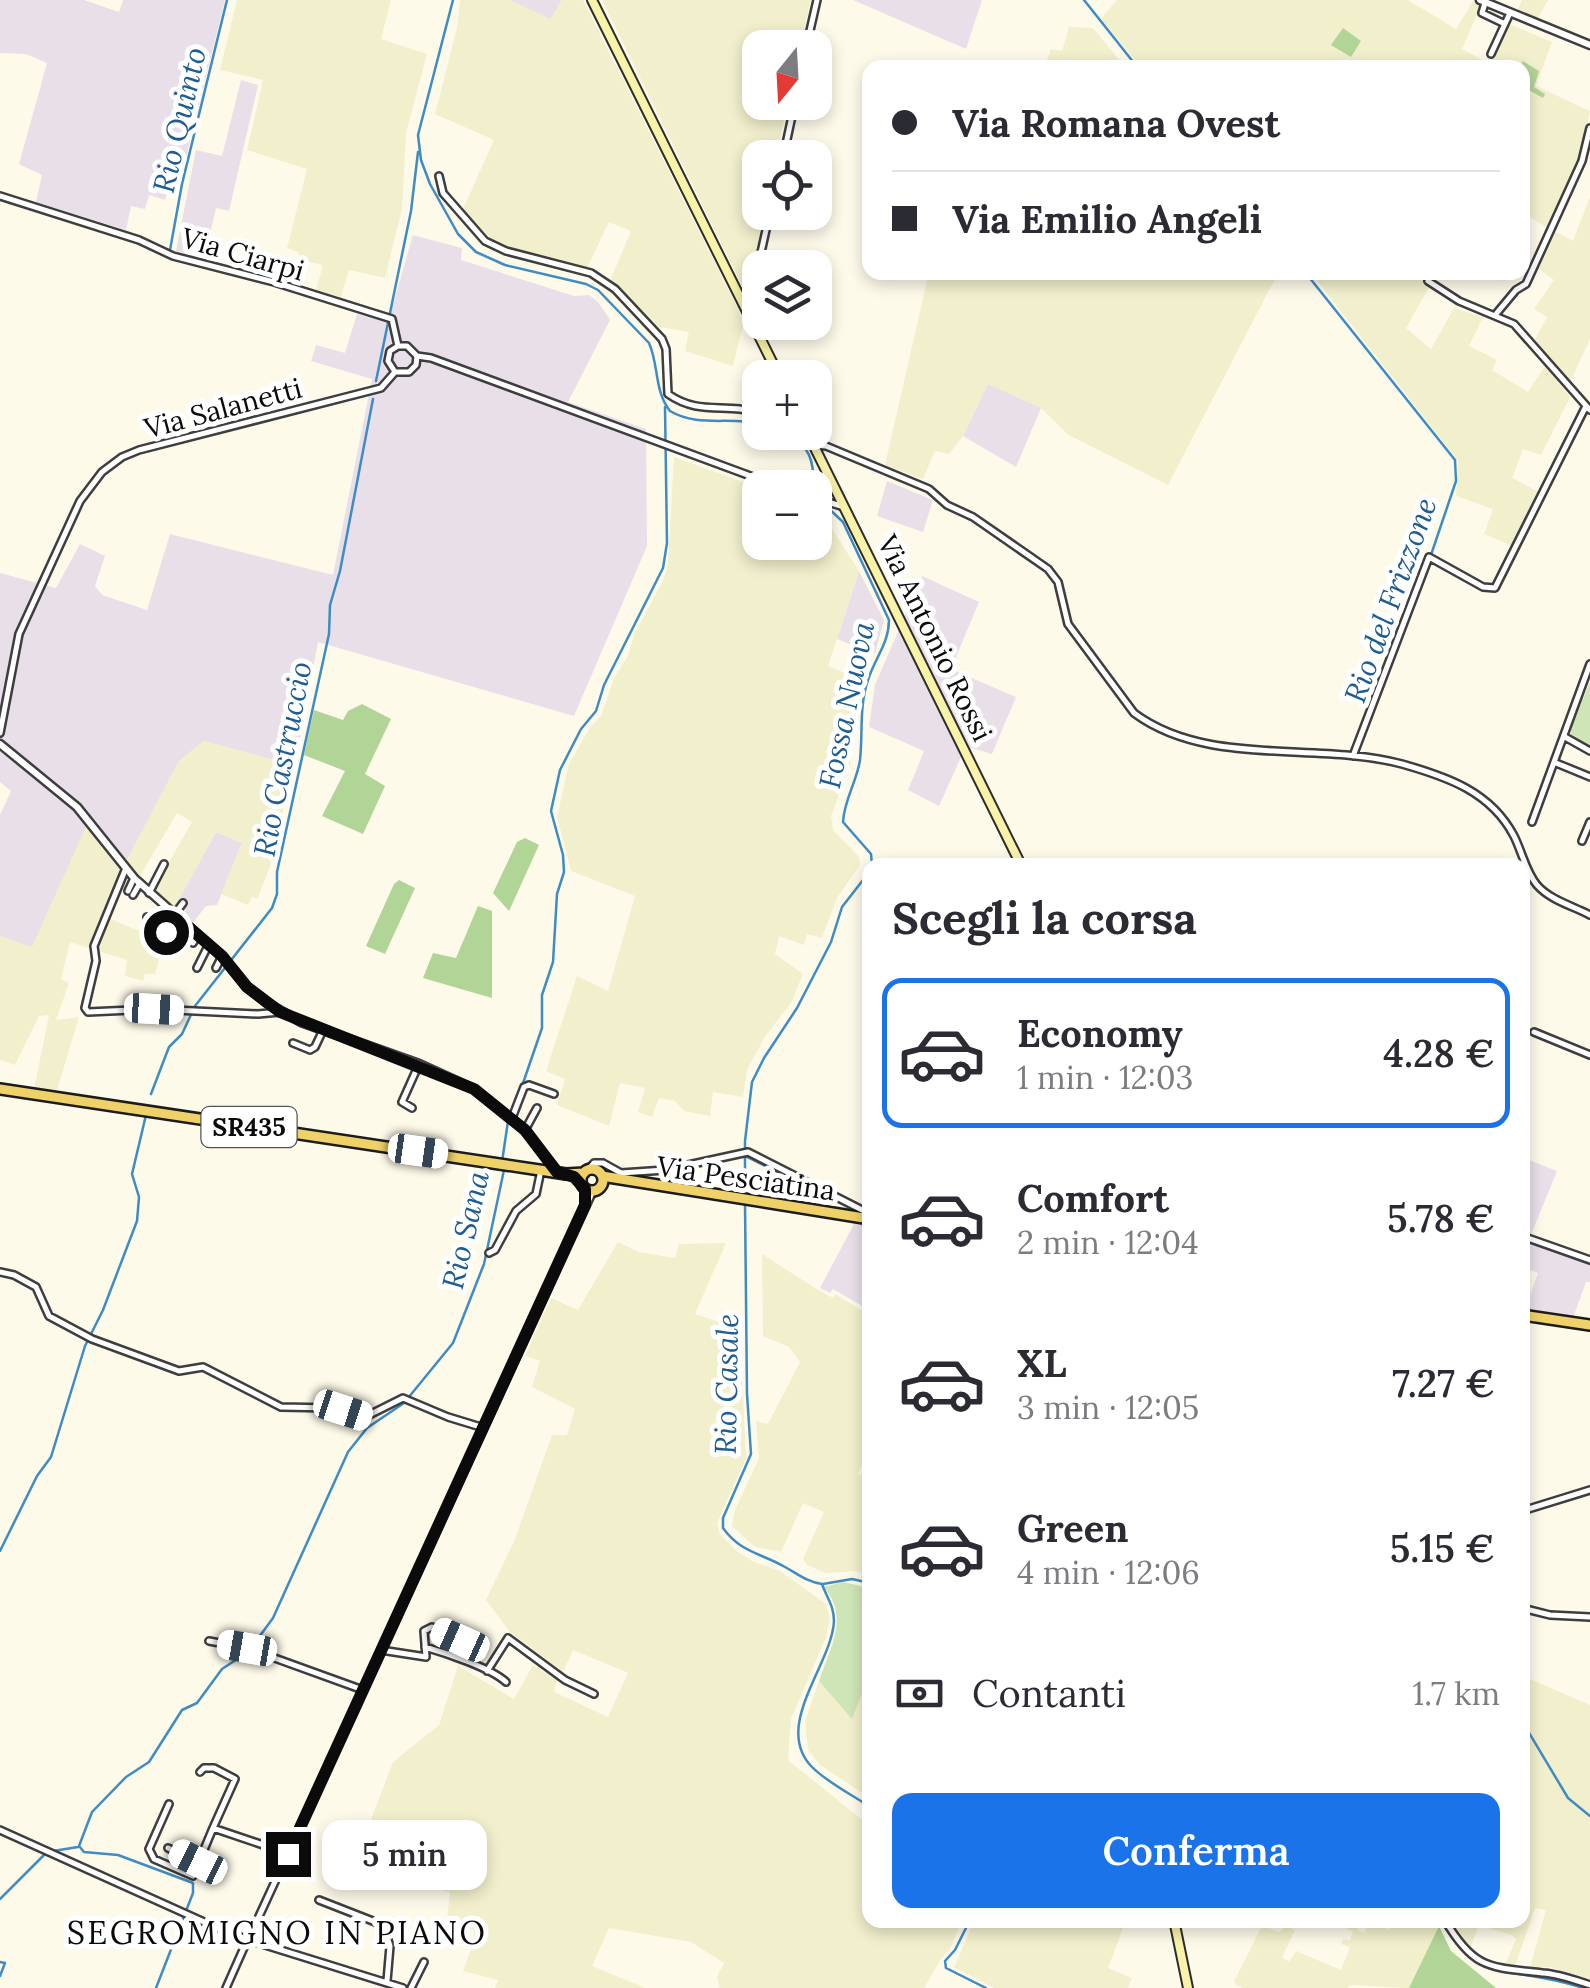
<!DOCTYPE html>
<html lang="it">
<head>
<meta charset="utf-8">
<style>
  :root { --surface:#fff; --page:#f7f7f7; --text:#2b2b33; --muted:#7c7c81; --line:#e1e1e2; --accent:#1a73e8 }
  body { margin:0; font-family:Lora,serif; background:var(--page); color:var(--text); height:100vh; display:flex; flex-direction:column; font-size:38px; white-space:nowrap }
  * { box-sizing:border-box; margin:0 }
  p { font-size:32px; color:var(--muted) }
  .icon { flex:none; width:55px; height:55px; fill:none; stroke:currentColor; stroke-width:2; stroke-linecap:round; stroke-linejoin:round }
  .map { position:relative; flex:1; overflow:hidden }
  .panel { position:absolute; left:862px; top:858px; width:668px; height:1070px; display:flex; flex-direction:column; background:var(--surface); border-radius:20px; box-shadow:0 5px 15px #0003 }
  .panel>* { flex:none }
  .top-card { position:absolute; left:862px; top:60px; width:668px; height:220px; border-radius:20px; box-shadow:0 5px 15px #0003; display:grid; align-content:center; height:220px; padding:0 30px; background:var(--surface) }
  .needle { width:65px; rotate:198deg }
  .tools { position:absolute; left:742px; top:30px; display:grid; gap:20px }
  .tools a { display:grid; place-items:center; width:90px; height:90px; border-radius:20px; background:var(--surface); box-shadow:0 5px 15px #0003; font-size:50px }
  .end { position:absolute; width:45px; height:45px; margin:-22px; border:12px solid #0b0b0b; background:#fff; box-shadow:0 0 0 5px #fff }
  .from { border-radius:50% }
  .bubble { position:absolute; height:70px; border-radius:20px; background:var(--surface); box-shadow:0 5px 15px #0003; font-size:32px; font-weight:600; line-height:70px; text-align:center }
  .car { position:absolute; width:30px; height:60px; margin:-30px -15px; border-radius:12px; box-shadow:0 0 8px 2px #0007; background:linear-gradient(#fff 24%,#345 0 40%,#fff 0 76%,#345 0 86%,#fff 0) }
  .top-card b { display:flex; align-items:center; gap:35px; height:95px; font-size:38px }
  .top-card b+b { border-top:2px solid var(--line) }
  .top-card i { width:25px; height:25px; background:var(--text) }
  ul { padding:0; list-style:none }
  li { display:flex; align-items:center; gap:30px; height:150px; margin:0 20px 15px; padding:0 10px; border:5px solid transparent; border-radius:20px }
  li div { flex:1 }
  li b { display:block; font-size:38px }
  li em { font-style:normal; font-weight:600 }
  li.active { border-color:var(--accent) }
  li>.icon { width:90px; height:90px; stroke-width:1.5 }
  h2 { padding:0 30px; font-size:45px; line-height:120px }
  .pay { display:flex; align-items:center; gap:25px; height:110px; padding:0 30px; font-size:38px }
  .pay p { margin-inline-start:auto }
  .button { display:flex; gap:20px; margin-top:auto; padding:20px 30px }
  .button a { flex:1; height:115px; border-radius:20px; background:var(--accent); color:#fff; font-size:40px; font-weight:600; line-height:115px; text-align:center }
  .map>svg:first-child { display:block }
</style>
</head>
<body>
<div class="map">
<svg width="1590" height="1988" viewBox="0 0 1590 1988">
  <rect width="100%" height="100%" fill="#fefaea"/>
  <path fill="#e8dfe9" d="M0 0H84L119 12 123 0H225L180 182 169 184 165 200 149 195 145 209 131 206 126 230 36 202 42 175 19 164 47 63 26 54 0 53Z
    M510 0H562L551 20Z
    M853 0H982L966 49Z
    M241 80 258 85 229 211 216 208 209 238 193 235 188 254 176 251 196 150 222 156Z
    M413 235 462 248 461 260 574 296 589 295 599 303 610 320 568 402 646 429 647 546 574 716 318 642 295 766 204 741 179 761 126 862 91 820 32 948 0 936V815L11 791 0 782V573L56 588 80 544 105 556 95 586 102 595 147 610 170 534 333 575 372 379 311 361 316 345 345 353 357 314 368 317 370 310 390 315Z
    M988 383 1041 408 1016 467 963 436Z
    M887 481 933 500 923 532 877 516Z
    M859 571 884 620 875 654 837 639Z
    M922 576 979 602 951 669 1016 697 992 754 971 748 961 757 939 806 908 790 924 751 869 727 875 685Z
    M216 832 242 843 217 905 206 906 192 924 174 908Z
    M1529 1160 1557 1171 1528 1242 1590 1263V1282H1586L1573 1318 1524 1312 1538 1273 1523 1267V1177Z
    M856 1220 870 1222V1297L868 1296 862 1306 833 1289 830 1293 820 1288Z"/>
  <path fill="#f1efcc" d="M237 0H391L381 39 427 54 406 133 402 209 385 278 349 270 341 297 316 290 323 265 301 260 298 252 287 248 307 169 247 150 263 80 220 70Z
    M460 0H510L550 19 562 0H583L744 321 733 366 685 351 689 332 660 327 610 281 631 231 609 222 587 268 498 245 462 211 494 140 435 114 457 28Z
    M602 0H811L800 47 760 48V102L788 103 776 157 760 158V212L764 213 746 294Z
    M1117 0H1408L1456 29 1473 1 1481 5 1462 49 1490 64 1509 24 1552 42 1536 86 1590 111 1581 157 1554 231 1573 241 1590 197V339L1569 384 1535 339 1547 317 1534 309 1554 280 1539 269 1554 232 1523 213 1522 68 1141 67 1101 19Z
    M1522 0H1548L1537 20 1517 11Z
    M1069 27 1093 28 1125 67H1044L1051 49 1062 51Z
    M929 272H1278V273L1168 485 1067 434 1041 408 988 384 963 436 949 454 935 451 923 479 885 465Z
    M1311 273H1437L1406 328 1431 349 1454 308 1483 317 1469 346 1497 360 1492 370 1528 392 1545 366 1570 397 1541 455 1523 449 1512 478 1543 494 1513 546 1484 534 1493 509 1456 496 1458 461Z
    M674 457 760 488V542H815V506L818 507 859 571 828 666 857 678 850 765 831 816 833 830 859 857 860 865 837 898 822 938 807 934 804 945 779 936 775 954 803 974 791 1003 766 1035 747 1070 743 1097 713 1092 710 1116 684 1111 675 1101 659 1098 652 1117 638 1112 645 1088 620 1083 609 1126 557 1105 565 1079 546 1071 577 976 608 991 635 896 571 871 557 817 569 764 591 726 601 716 614 678 628 656 634 634 663 581 668 565Z
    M204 741 293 765 271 864 257 899 252 897 248 905 221 894 242 843 216 832 174 908 153 890 192 822 177 813 140 876 126 862 179 761Z
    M87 824 123 870 104 916 134 929 165 938 155 974H145L143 981 125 976 127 960 70 942 61 979 69 983 56 1020 79 1017 56 1093 34 1089 49 1015 39 1016 15 1065 0 1060V936L32 947Z
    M618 1242 639 1252 675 1258 679 1244 726 1243 695 1314 740 1329 746 1458 717 1523 720 1534 738 1552 752 1561 780 1571 826 1604 830 1619 826 1637 791 1719 788 1760 870 1826V1920H962L951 1947 940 1960 924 1988H720L717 1977 724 1963 691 1942 609 1928 592 1966 645 1988H495L498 1980 463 1971 474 1941V1930L462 1926 450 1932 446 1927 450 1893 421 1883 435 1847 370 1822 393 1762 439 1725 458 1666 514 1699 533 1665 557 1680 554 1692 608 1717 628 1673 573 1650 563 1672 510 1632 486 1600 515 1539 552 1435H567L575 1409 532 1387 540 1361 525 1356 551 1298 578 1310Z
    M762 1254 818 1290 833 1298 835 1294 863 1311 870 1301V1424L866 1434 870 1436V1447L858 1474 870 1480V1574L855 1571 826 1573 807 1565 803 1559 824 1512 803 1503 781 1552 755 1547 732 1526 735 1510 759 1458 756 1421 768 1424 800 1362 789 1347 763 1336Z
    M870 1673V1798L820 1765 808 1750 805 1721 819 1681 852 1718Z
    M1523 1676 1590 1705V1979L1550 1967H1530L1546 1910 1535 1908 1515 1966 1505 1965 1516 1939 1512 1935 1479 1925 1470 1949 1452 1920H1522Z
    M975 1920H1126L1108 1968 1132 1978 1128 1988H994L954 1967Z
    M1345 1920H1361L1357 1930 1364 1933 1370 1923 1389 1930 1395 1920H1436L1439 1926 1409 1988 1350 1985 1348 1988H1243L1236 1985 1234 1981 1262 1926 1280 1932 1285 1925 1295 1930 1282 1957 1289 1962 1296 1951 1341 1970 1350 1947 1341 1944 1343 1939 1350 1940 1353 1931 1343 1927Z"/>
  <path fill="#cee5b7" d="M1590 682V745L1571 736V727Z
    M843 1582 870 1588V1673L852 1719 819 1681C830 1647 850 1619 824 1587Z"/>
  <path fill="#b1d497" d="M1343 28 1361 41 1351 57 1331 45Z
    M1523 61 1539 71 1534 87 1545 94 1543 98 1523 87 1522 68 1518 67Z
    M362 704 391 719 365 774 385 786 363 834 322 816 345 771 304 755 314 710 343 720 348 711Z
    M525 838 539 845 509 911 493 893 517 842Z
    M399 880 415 888 385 954 366 946 394 884Z
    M478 906 492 911V998L423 978 433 953 456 958Z
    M1439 1926 1451 1951 1496 1988H1409Z"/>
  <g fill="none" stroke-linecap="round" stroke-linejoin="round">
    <path stroke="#3f8bc3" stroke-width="2.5" d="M453 0 418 135 421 160 430 184 458 234 476 252 505 265 586 284 598 290 649 343C659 365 654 391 670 411 699 428 729 416 760 424
      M1084 0 1138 68
      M170 250 182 184 227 0
      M1305 272 1455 460 1456 481 1431 555
      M376 381 411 211 418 152
      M785 432C810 445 814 461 814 488
      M824 504 843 522 889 620C889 643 875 658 868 680 859 706 863 733 860 760 857 781 844 800 843 822L871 854 872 865
      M522 1086 542 1028V995L553 962 557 894 564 872 563 855 551 811 560 770 581 729 596 711 604 685 663 568 667 543 665 407
      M151 1094 169 1047 182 1034 195 1006 272 908 277 894V872L329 634 330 605 340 571 373 399
      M745 1156 864 1214
      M502 1162 508 1121
      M745 1196V1141L752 1082 764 1058 797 1008 831 942 842 907 870 871
      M745 1204 747 1394 751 1454 723 1518V1528C741 1553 761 1553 785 1567 798 1574 807 1582 822 1584 827 1598 834 1606 834 1621 832 1665 772 1726 812 1767 828 1783 851 1794 870 1807
      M0 1551 37 1476 51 1457 85 1346 103 1310 137 1221 139 1197 132 1174 146 1115
      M823 1584 852 1579 870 1583
      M1522 1721 1568 1798 1590 1816
      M53 1851 78 1847
      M0 1899 45 1854
      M970 1920 955 1950 945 1961 946 1968 986 1988
      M1440 1920C1484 1988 1512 1964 1583 1988
      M0 1962 5 1963 0 1976
      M156 1988 193 1893V1883L118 1855 84 1852 79 1846 92 1812 126 1777 149 1762 182 1710 197 1703 222 1669 248 1652 273 1618 348 1452 367 1428 404 1403 453 1343 484 1264 504 1170"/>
    <defs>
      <path id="minor" d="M1485 3 1482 13 1505 24
        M806 48 817 0
        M1491 54 1510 13
        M783 158 795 102
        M439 176 443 193 485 241 506 251 591 273 615 289 662 339 666 349 668 394C701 417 727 401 760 414
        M0 196 139 240 173 256 274 282 392 319 398 346
        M1428 281 1459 301 1514 324 1590 410
        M748 311 770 212
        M1496 314 1516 290 1526 284 1582 161 1590 128
        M398 346 390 351 388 361 395 372H409L416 365 417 356
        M398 346H407L417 356
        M417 356 431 358 783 488
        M797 432 807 438
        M814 445 826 446 929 489 947 505 973 517 1048 569 1058 582 1068 624 1134 713C1208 768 1316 741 1402 764 1448 777 1491 792 1514 836 1522 852 1526 872 1537 885 1550 900 1573 906 1590 915
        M815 492 820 489 826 472
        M815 498 841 506
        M0 733 19 634 80 501 102 472 122 457 139 450 381 388 395 372
        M1565 737 1590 751
        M1353 756 1429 557 1483 587 1495 588 1586 406
        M1556 763 1590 777
        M1532 822 1590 664
        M1582 841 1590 822
        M126 868 94 946 96 961 85 1008 88 1012 154 1009 258 1014 280 1012
        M128 891 134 878
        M149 893 164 864
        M133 895 140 883
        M174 915 183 903
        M147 917 163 932 170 930 178 918
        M178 941 187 926
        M193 943 198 934
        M197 968 209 944
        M216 968 222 956
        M1534 1032 1590 1055
        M293 1043 310 1050 315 1047 323 1030
        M412 1108 402 1102 419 1064
        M512 1118 524 1087 529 1085 554 1094
        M525 1130 537 1108
        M603 1163 621 1173 665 1170 748 1152 870 1214
        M588 1170 594 1163H603
        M585 1202V1189
        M1522 1236 1590 1260
        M489 1253 495 1250 516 1211 536 1194 541 1170
        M0 1272 14 1275 36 1287 49 1316 92 1339 179 1371 203 1367 281 1407 332 1408 367 1416 403 1398 448 1417 484 1428
        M1522 1511 1590 1490
        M1522 1608 1550 1615 1590 1617
        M209 1641 247 1648 363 1690
        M425 1647C446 1653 491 1668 506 1682
        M381 1650 426 1657 424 1631 432 1627 460 1640
        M487 1671 508 1638 565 1680 594 1694
        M200 1772 204 1768H214L235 1779 213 1828 287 1853
        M169 1804 149 1849 154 1859 193 1876 213 1828
        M0 1830 233 1935 244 1938 250 1936 252 1941 403 1988
        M168 1848 198 1863
        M319 1900 383 1925 390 1946 387 1981
        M1445 1920C1474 1970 1490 1967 1543 1973 1559 1974 1575 1980 1590 1985
        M250 1936 593 1191
        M226 1988 246 1943
        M411 1988 424 1962"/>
      <path id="tertiary" d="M1480 0 1590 45
        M0 744 77 807 134 878 222 956 247 987 267 1003 301 1022 419 1064 474 1089 525 1130 557 1172"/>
      <path id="secondary" d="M592 0 780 378
        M807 432 1021 865
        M1174 1920 1188 1988"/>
      <path id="primary" d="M0 1089 566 1174 584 1173
        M581 1180a11 11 0 1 1 22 0a11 11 0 1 1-22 0Z
        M602 1176 870 1219
        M1522 1315 1590 1325"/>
    </defs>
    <use href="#minor" stroke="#3e3e3e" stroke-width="10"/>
    <use href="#tertiary" stroke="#3e3e3e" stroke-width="11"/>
    <use href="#secondary" stroke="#2d2d2d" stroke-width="12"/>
    <use href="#primary" stroke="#1c1c1c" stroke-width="14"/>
    <use href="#minor" stroke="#fff" stroke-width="5"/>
    <use href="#tertiary" stroke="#fff" stroke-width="6"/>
    <use href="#secondary" stroke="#f9f2a9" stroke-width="8"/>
    <use href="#primary" stroke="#efd169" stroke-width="9"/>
  </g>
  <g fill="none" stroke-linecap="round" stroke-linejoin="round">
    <path stroke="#0b0b0b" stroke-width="12" d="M166 932 178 918 222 956 247 987 280 1012 474 1089 525 1130 557 1172 574 1177 585 1189V1205L288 1854"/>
  </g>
  <g text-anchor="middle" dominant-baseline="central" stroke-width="10" stroke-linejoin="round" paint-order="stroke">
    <rect fill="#fff" stroke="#545454" stroke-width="2.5" x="201.5" y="1107" width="95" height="40" rx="8"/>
    <g font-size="25" font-weight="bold" fill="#0b0b0b">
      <text x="249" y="1127">SR435</text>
    </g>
    <g font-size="28" fill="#0b0b0b" stroke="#fff">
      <text transform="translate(243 254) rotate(16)">Via Ciarpi</text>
      <text transform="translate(223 408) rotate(-15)">Via Salanetti</text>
      <text transform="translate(935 638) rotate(64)">Via Antonio Rossi</text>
      <text transform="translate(746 1178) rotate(8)">Via Pesciatina</text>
    </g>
    <g font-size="30" font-style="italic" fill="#1e5d93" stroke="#fff">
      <text transform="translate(179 120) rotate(-77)">Rio Quinto</text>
      <text transform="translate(1390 600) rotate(-70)">Rio del Frizzone</text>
      <text transform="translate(846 705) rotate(-78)">Fossa Nuova</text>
      <text transform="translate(282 759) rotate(-79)">Rio Castruccio</text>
      <text transform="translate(465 1230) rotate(-77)">Rio Sana</text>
      <text transform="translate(726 1384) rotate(-89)">Rio Casale</text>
    </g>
    <g font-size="32" letter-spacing="2.5" fill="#0b0b0b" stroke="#fff">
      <text x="277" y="1932">SEGROMIGNO IN PIANO</text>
    </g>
  </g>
</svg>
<div class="tools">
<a><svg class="needle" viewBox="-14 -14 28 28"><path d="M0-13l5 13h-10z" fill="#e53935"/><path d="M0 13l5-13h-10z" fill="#7c7c81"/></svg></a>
<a><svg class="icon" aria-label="locate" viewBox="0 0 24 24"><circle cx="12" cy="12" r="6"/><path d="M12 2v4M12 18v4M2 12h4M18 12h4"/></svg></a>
<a><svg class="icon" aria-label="layers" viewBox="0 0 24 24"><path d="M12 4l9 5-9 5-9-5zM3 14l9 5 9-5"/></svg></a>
<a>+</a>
<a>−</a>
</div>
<i class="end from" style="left:166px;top:932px"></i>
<i class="end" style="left:288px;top:1854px"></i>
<div class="bubble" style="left:322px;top:1820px;width:165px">5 min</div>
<i class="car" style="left:154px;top:1009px;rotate:93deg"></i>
<i class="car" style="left:418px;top:1151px;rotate:98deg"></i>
<i class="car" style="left:343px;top:1410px;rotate:108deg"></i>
<i class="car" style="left:460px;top:1640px;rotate:294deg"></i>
<i class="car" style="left:247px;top:1648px;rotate:280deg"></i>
<i class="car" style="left:198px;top:1862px;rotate:296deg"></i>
<div class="top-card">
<b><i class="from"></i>Via Romana Ovest</b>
<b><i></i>Via Emilio Angeli</b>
</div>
<section class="panel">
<h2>Scegli la corsa</h2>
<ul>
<li class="active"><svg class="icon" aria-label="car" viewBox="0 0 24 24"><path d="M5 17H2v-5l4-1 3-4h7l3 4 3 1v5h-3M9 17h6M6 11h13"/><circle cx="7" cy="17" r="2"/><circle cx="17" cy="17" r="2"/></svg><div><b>Economy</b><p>1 min · 12:03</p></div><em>4.28 €</em></li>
<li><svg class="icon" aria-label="car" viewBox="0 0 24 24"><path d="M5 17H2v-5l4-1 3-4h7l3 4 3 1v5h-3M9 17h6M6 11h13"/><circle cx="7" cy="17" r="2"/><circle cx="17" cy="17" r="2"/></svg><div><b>Comfort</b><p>2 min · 12:04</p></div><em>5.78 €</em></li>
<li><svg class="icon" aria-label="car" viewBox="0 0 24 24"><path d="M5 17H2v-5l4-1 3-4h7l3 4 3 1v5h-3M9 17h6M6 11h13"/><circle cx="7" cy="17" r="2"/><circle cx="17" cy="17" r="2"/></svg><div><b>XL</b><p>3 min · 12:05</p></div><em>7.27 €</em></li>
<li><svg class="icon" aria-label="car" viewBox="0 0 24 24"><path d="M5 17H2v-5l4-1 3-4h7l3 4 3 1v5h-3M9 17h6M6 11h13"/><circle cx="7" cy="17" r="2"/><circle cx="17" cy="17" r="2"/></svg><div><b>Green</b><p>4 min · 12:06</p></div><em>5.15 €</em></li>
</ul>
<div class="pay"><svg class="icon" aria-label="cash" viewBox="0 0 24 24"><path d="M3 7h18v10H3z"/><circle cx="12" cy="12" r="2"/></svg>Contanti<p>1.7 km</p></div>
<div class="button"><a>Conferma</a></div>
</section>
</div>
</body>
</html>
